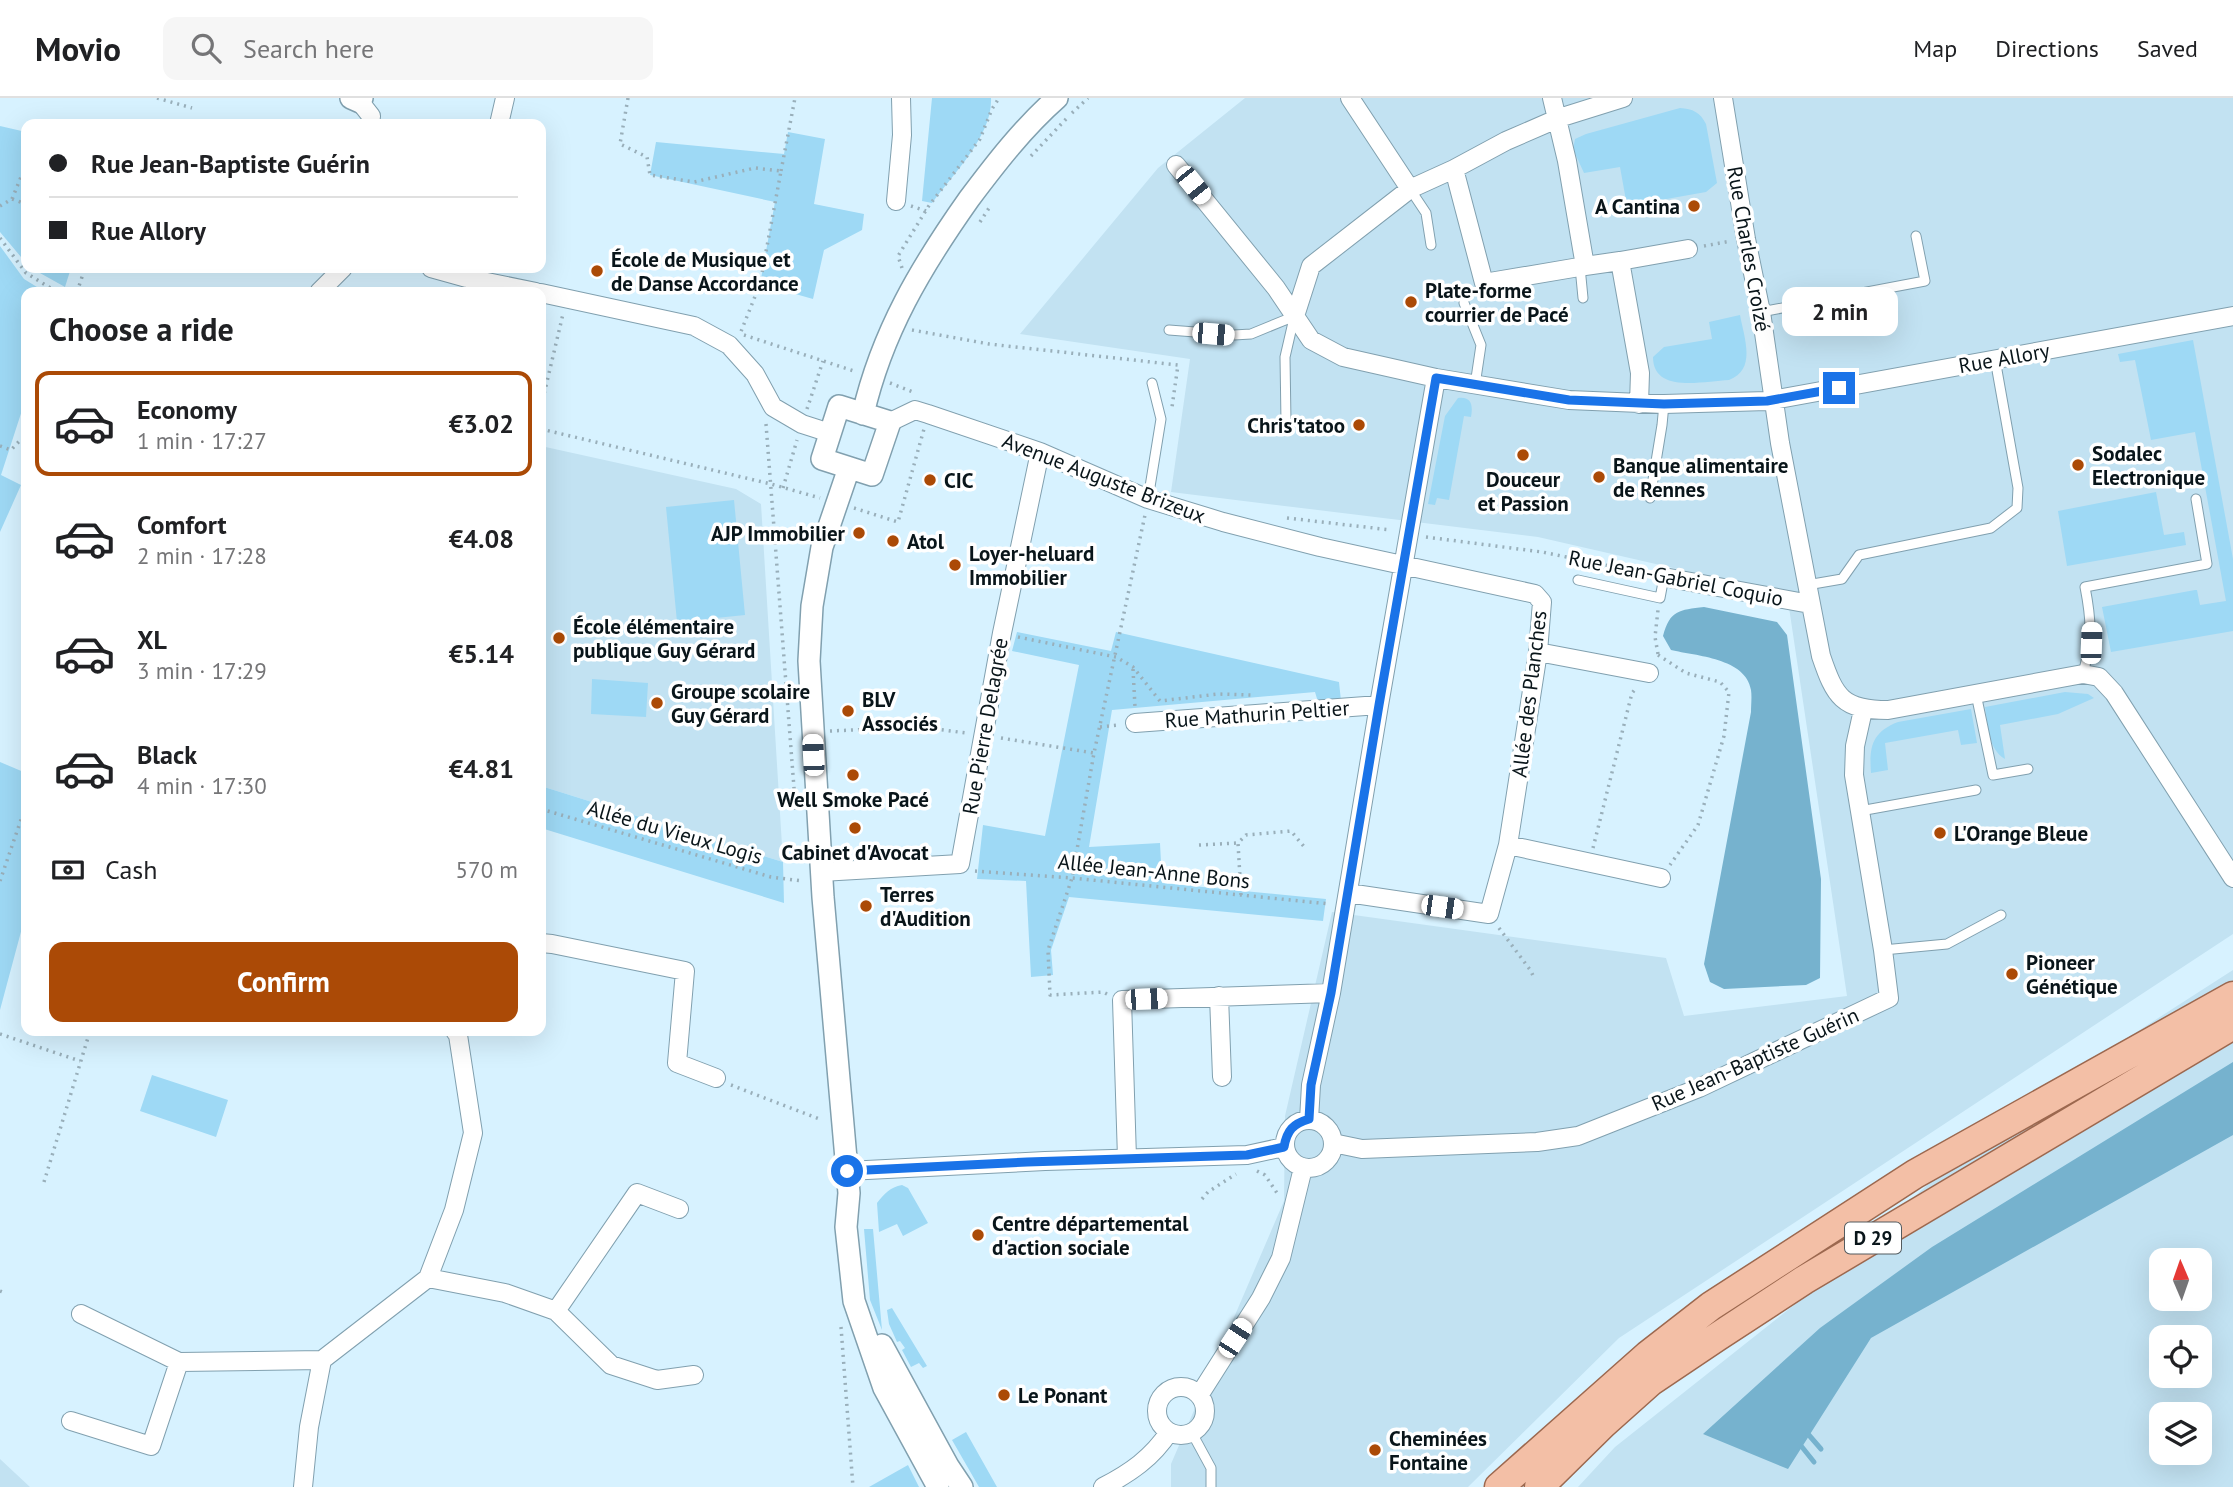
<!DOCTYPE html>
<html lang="en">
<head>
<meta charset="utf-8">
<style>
  :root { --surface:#fff; --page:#f6f6f6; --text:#202124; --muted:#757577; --line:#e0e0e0; --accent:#ab4a06 }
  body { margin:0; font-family:"PT Sans",sans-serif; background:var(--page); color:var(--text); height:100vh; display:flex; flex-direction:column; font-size:26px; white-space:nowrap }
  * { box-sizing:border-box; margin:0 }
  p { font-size:23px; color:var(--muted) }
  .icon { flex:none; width:38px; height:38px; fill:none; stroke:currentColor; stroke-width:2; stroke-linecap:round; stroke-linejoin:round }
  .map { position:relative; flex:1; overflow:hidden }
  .details { position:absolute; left:21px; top:189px; width:525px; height:749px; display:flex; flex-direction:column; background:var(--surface); border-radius:14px; box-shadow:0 7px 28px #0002 }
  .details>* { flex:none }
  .guide { position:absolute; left:21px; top:21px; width:525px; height:154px; border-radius:14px; box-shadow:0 7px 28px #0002; display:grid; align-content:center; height:154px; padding:0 28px; background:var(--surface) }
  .needle { width:46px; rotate:358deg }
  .controls { position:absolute; left:2149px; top:1150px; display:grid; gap:14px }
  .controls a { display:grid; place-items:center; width:63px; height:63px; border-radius:14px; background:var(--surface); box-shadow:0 7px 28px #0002; font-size:35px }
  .end { position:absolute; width:32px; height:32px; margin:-16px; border:9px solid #1a73e8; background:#fff; box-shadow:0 0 0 4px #fff }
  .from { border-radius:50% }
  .bubble { position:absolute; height:49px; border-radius:14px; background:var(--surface); box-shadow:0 7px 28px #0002; font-size:23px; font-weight:800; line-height:49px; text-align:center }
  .car { position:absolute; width:21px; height:42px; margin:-21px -10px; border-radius:9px; box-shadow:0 0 5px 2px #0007; background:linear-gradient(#fff 24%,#345 0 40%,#fff 0 76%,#345 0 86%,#fff 0) }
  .guide b { display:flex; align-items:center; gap:24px; height:66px; font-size:26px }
  .guide b+b { border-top:2px solid var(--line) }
  .guide i { width:18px; height:18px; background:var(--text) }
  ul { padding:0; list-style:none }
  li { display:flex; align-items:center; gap:21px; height:105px; margin:0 14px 10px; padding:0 14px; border:4px solid transparent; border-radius:14px }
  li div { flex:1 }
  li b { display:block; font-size:26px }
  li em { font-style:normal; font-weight:800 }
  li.selected { border-color:var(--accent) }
  li>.icon { width:63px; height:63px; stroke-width:1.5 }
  h2 { padding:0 28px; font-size:32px; line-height:84px }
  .pay { display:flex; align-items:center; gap:18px; height:77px; padding:0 28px; font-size:26px }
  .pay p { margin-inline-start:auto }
  .action { display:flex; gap:14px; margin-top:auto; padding:14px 28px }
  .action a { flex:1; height:80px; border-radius:14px; background:var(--accent); color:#fff; font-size:28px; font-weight:800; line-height:80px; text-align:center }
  header { display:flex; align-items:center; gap:42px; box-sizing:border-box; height:98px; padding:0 35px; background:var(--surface); border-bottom:2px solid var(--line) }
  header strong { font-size:33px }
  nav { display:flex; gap:38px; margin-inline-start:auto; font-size:24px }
  .search { width:490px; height:63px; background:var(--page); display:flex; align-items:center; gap:18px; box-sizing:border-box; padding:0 24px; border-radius:14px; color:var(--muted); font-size:26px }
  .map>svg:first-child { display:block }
</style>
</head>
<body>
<header>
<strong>Movio</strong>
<div class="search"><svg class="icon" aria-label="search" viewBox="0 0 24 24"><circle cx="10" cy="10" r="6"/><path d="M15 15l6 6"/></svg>Search here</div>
<nav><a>Map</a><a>Directions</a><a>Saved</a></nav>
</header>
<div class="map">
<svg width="2233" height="1389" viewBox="0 0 2233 1389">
  <rect width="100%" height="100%" fill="#d7f2ff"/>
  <path fill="#c2e2f2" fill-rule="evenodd" d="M1245 0H2233V836L1619 1240 1468 1389H1171V1366L1284 1103 1285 1018 1332 814 1666 860 1684 918 1847 898 1787 496 1538 439 1171 394 1190 261 1020 236 1158 70Z
    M541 348 736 391 761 406 783 764 541 688Z
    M2233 872V1389H1578L1615 1349 1798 1204 1998 1023ZM2161 1162H2200V1200H2161ZM2161 1239H2200V1278H2161ZM2161 1316H2200V1354H2161Z
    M0 1361 30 1389H0Z"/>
  <path fill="#9ed9f5" d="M932 0H991C993 37 953 76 932 105L922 103Z
    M1680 10C1693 11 1700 14 1706 26L1717 85 1706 94 1627 108 1620 69 1584 75 1573 51 1575 41 1586 36Z
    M0 28 26 34V165L0 134Z
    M788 34 825 41 814 106 864 116 862 132 824 152 813 201 760 186 775 104 650 77 656 44 784 56Z
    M0 148 24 181 45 194H26V300L1 377 21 387 0 434Z
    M31 170H71L65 189Z
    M1740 217C1744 239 1757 272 1729 282 1704 283 1653 296 1653 259L1664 249 1712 241 1709 224Z
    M2193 242 2233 461V533L2111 554 2102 509 2195 492H2197L2200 507 2226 503 2195 334 2151 342 2135 262 2120 264 2118 256Z
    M1458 300C1472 298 1473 308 1471 319L1464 318 1449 402 1437 400 1435 407 1428 406 1445 318Z
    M2156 394 2164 437 2184 434 2186 447 2067 468 2058 413Z
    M734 402 745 517 677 524 666 409Z
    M1017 534 1111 553 1116 534 1339 584 1341 603 1318 604 1315 594 1112 612 1089 749 1160 745 1162 785 1326 801 1323 823 1069 799 1051 852 1053 877 1031 879 1026 783 977 781 983 727 1045 738 1079 567 1012 553Z
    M592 581 648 585 646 619 591 616Z
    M2065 594 2088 596 2094 600 2058 616 2000 627 2005 661C1988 651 1988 627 1985 609Z
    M1971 611 1977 645 1961 647 1958 632 1885 645 1888 672 1871 675C1869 649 1872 634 1898 624Z
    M0 664 26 675V815L0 912Z
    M541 688 783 764 784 805 541 730Z
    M152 977 228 1002 216 1039 140 1013Z
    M902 1087 908 1090 928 1125 903 1138 897 1126 879 1134 877 1105C884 1096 890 1089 902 1087Z
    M864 1131H873L882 1232 870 1202Z
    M892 1210 927 1268 923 1270 919 1265 911 1269 902 1252 905 1250 900 1243 897 1244 889 1226 887 1212Z
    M966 1334 997 1389H979L952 1342Z
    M908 1367 919 1389H869Z"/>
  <path fill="#76b2ce" d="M1704 509 1777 524 1787 537 1821 781 1820 880 1806 887 1724 891 1710 884 1704 866 1751 614C1751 607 1752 599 1751 592 1746 560 1696 558 1671 552L1663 538C1670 512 1679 512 1704 509Z
    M2233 964V1037L1871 1240 1788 1371 1703 1336 1820 1230 1932 1149Z"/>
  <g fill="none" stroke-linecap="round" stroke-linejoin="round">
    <path stroke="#76b2ce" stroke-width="5" d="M1808 1336 1821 1351
      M1802 1349 1814 1364"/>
    <defs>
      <path id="service" d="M1410 91 1426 115 1431 147
        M1580 169 1583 200
        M1464 205 1481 247 1475 287
        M1761 214 1925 183 1916 138
        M1169 232 1234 237 1251 236 1295 218
        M1286 324 1285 259 1294 220
        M1650 400 1662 327 1664 306
        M1148 401 1161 321 1152 285
        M1578 482 1660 500 1664 479
        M1807 487 1842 481 1859 457 1991 430 2017 410 2018 390 1995 261
        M2083 576C2092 541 2092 525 2085 489L2207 466 2196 401
        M1976 596 1993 677 2028 671
        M1860 713 1976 692
        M1883 852 1947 846 2001 817
        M1192 1335 1211 1370V1389"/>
      <path id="minor" d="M1350 0 1410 91
        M1552 0 1567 63 1585 168 1620 163 1640 275 1639 306
        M1723 0 1746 141 1761 214 1780 345 1821 558C1835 599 1842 612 1888 612L2083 576 2099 579 2114 595 2233 780
        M360 4 371 18 370 26
        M499 26 505 0
        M1176 67 1276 190 1311 242 1343 259 1436 280 1569 302 1664 306 1767 303 2233 218
        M1454 71 1484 185 1585 168
        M896 103 902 37 901 0
        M1620 163 1688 151
        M431 170 467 180 536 194
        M319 194 343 170
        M541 195 694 228 729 247 755 276 773 309 802 326 830 335
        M1295 218 1311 168 1410 91 1454 71 1506 43 1559 20 1623 0
        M890 324 915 312 928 316 1040 354 1148 401 1223 424 1320 449 1535 496 1542 504 1538 554 1508 747 1489 816 1348 795
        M1664 479 1810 506
        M1538 554 1649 575
        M1135 625 1379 607
        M1508 747 1661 780
        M821 774 960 766 1002 535 1040 354
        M541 845 552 846 685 873 677 965 716 980
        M1219 898 1222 979
        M1285 1046a24 24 0 1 1 48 0a24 24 0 1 1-48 0Z
        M1309 1022 1311 987 1331 895 1379 607 1436 280
        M1333 1045 1362 1051 1537 1044 1578 1038 1699 990 1889 900 1883 852 1854 677 1855 648 1863 612
        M1127 1060 1122 902 1331 895
        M847 1073 1045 1063 1247 1057 1284 1049
        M428 1180 505 1195 556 1213 611 1267 657 1282 694 1277
        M556 1213 637 1095 679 1111
        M81 1216 179 1264 322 1262
        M1157 1313a24 24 0 1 1 48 0a24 24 0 1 1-48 0Z
        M1200 1296 1261 1200 1281 1160 1303 1070
        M71 1323 151 1348 179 1264
        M303 1389 309 1329 322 1262 428 1180 454 1112 473 1035 458 937 455 933
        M1103 1389C1130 1375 1152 1360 1169 1334"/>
      <path id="tertiary" d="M351 0 360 4 362 0
        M839 308 890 324 872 377 822 361Z
        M863 316C882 234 921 169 969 101 996 65 1023 30 1057 0
        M849 370 822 449 812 508 809 563 823 799 849 1095 846 1129 854 1203 884 1290 938 1389
        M882 1247 948 1368 962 1389"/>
      <path id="primary" d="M1499 1389 1648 1257 1711 1208 1915 1076 2233 898
        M1539 1389 1603 1326 1650 1284 1717 1239 1804 1182 2233 927"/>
    </defs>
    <use href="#service" stroke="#81a0af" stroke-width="11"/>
    <use href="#minor" stroke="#81a0af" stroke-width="20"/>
    <use href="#tertiary" stroke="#81a0af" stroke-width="24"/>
    <use href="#primary" stroke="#9c684f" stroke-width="31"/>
    <path stroke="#99afba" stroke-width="3.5" stroke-dasharray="2 5" stroke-linecap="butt" d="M157 0 192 10
      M628 0 620 46 647 59 650 77 694 84 755 70 781 73 760 186 740 236
      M1072 15 1088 0
      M1031 58 1067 20
      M781 73 795 0
      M12 101 23 74 26 75
      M0 108 12 101 26 106
      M911 108 926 113
      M980 124 991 107
      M0 140 26 175 57 194
      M1704 148 1731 143
      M902 170 898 158 928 109 980 41 992 11 999 0
      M77 194 85 170
      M912 232 989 246 1178 267 1172 309
      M744 237 857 274
      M890 285 913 294
      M541 309 563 216
      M807 311 823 263
      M766 326 796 716
      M541 331 771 386 820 400
      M0 348 11 352 26 336
      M783 390 797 342
      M854 410 898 424 924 331
      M1287 420 1391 432
      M1426 439 1542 454 1649 476
      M1018 539 1116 559 1133 569 1160 603 1218 596 1251 597
      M1658 556 1655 539 1658 512
      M1658 557 1686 575 1720 584 1729 594 1724 638 1698 727 1670 767
      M1133 571 1135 609
      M1100 629 1119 627
      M830 633 921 629 966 635
      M1001 640 1094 655
      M541 711 771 779 802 783
      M1199 747 1238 745
      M1593 750 1632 595 1637 589
      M975 773 1072 780 1330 806
      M0 783 26 707
      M1241 797 1238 745 1246 737 1291 733 1306 751
      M1499 830 1531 873 1534 880
      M1107 896 1103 894 1050 897 1048 852 1072 780 1094 655 1145 417
      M0 936 80 963
      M731 987 822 1022
      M1257 1073 1265 1077 1277 1095
      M44 1084 90 933
      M1202 1101 1208 1094 1236 1076
      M0 1193 5 1195
      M841 1229 853 1389"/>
    <use href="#service" stroke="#fff" stroke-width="9"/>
    <use href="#minor" stroke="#fff" stroke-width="18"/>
    <use href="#tertiary" stroke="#fff" stroke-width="21"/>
    <use href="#primary" stroke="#f3bfa6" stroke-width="28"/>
  </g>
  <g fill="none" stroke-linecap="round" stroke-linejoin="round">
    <path stroke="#1a73e8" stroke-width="9" d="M847 1073 1027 1064 1247 1057 1284 1049C1287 1032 1293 1026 1309 1021L1311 987 1331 895 1379 607 1436 280 1569 302 1664 306 1767 303 1839 290"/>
  </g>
  <g fill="#ab4a06" stroke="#fff" stroke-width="2.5">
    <circle cx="1694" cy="108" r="7"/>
    <circle cx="597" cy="173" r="7"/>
    <circle cx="1411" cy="204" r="7"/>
    <circle cx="1359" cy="327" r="7"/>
    <circle cx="1523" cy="357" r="7"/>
    <circle cx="2078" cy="367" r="7"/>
    <circle cx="1599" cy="379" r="7"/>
    <circle cx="930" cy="382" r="7"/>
    <circle cx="859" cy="435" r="7"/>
    <circle cx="893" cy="443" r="7"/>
    <circle cx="955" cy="467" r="7"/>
    <circle cx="559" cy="540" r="7"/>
    <circle cx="657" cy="605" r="7"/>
    <circle cx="848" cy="613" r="7"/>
    <circle cx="853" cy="677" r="7"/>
    <circle cx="855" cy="730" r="7"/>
    <circle cx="1940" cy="735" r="7"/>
    <circle cx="866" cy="808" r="7"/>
    <circle cx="2012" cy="876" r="7"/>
    <circle cx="978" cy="1137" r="7"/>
    <circle cx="1004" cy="1297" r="7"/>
    <circle cx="1375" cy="1352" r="7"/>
  </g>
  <g text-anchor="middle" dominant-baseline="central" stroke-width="7" stroke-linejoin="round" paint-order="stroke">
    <rect fill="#fff" stroke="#535b5f" stroke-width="2" x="1845" y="1124.5" width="56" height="31" rx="5"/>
    <g font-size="19" font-weight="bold" fill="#09151a">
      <text x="1873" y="1140">D 29</text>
    </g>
    <g font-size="21" font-weight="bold" fill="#09151a" stroke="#fff" text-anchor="start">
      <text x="1680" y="108" text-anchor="end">A Cantina</text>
      <text x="611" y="161">École de Musique et<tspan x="611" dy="24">de Danse Accordance</tspan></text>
      <text x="1425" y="192">Plate-forme<tspan x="1425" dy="24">courrier de Pacé</tspan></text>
      <text x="1345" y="327" text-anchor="end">Chris'tatoo</text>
      <text x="2092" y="355">Sodalec<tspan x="2092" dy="24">Electronique</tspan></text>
      <text x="1613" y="367">Banque alimentaire<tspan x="1613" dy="24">de Rennes</tspan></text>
      <text x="1523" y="381" text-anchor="middle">Douceur<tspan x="1523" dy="24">et Passion</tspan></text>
      <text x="944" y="382">CIC</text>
      <text x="845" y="435" text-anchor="end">AJP Immobilier</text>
      <text x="907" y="443">Atol</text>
      <text x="969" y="455">Loyer-heluard<tspan x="969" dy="24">Immobilier</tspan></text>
      <text x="573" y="528">École élémentaire<tspan x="573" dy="24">publique Guy Gérard</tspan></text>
      <text x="671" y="593">Groupe scolaire<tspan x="671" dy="24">Guy Gérard</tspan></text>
      <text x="862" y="601">BLV<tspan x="862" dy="24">Associés</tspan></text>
      <text x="853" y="701" text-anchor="middle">Well Smoke Pacé</text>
      <text x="1954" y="735">L'Orange Bleue</text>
      <text x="855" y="754" text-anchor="middle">Cabinet d'Avocat</text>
      <text x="880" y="796">Terres<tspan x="880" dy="24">d'Audition</tspan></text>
      <text x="2026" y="864">Pioneer<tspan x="2026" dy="24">Génétique</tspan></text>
      <text x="992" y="1125">Centre départemental<tspan x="992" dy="24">d'action sociale</tspan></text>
      <text x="1018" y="1297">Le Ponant</text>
      <text x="1389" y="1340">Cheminées<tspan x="1389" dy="24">Fontaine</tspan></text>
    </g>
    <g font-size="21" fill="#09151a" stroke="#fff">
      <text transform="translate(1749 151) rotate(80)">Rue Charles Croizé</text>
      <text transform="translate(2004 260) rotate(-10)">Rue Allory</text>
      <text transform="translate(1104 380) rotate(21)">Avenue Auguste Brizeux</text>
      <text transform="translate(1676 480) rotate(11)">Rue Jean-Gabriel Coquio</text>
      <text transform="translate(1529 596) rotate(-83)">Allée des Planches</text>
      <text transform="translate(1257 616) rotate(-4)">Rue Mathurin Peltier</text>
      <text transform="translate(985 628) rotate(-80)">Rue Pierre Delagrée</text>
      <text transform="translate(675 734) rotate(16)">Allée du Vieux Logis</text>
      <text transform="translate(1154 773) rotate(6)">Allée Jean-Anne Bons</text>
      <text transform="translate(1755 961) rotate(-24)">Rue Jean-Baptiste Guérin</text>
    </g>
  </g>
</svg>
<div class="controls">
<a><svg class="needle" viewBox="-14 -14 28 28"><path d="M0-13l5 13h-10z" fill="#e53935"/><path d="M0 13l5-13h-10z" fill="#757577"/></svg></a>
<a><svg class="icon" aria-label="locate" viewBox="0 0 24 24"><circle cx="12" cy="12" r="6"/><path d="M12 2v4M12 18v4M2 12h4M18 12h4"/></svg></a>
<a><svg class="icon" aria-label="layers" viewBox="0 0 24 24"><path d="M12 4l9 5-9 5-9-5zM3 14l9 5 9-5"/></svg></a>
</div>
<i class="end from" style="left:847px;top:1073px"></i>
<i class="end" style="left:1839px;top:290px"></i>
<div class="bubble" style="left:1782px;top:189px;width:116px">2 min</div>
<i class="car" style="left:1193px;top:87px;rotate:141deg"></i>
<i class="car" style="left:1213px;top:236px;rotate:95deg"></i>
<i class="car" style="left:2091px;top:545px;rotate:2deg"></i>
<i class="car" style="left:813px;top:657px;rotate:357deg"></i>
<i class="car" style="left:1442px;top:809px;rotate:98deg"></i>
<i class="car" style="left:1146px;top:901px;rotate:88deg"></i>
<i class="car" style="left:1235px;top:1240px;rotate:33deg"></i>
<div class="guide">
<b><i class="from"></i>Rue Jean-Baptiste Guérin</b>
<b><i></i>Rue Allory</b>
</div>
<section class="details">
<h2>Choose a ride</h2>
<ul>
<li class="selected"><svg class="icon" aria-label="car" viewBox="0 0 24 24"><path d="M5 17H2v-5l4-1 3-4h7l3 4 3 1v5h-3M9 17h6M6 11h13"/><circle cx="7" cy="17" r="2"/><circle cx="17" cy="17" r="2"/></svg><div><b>Economy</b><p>1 min · 17:27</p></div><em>€3.02</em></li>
<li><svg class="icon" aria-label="car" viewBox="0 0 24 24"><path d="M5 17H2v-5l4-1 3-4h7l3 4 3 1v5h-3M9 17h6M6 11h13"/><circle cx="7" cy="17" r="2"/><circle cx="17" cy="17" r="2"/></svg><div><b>Comfort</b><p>2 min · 17:28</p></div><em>€4.08</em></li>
<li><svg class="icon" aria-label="car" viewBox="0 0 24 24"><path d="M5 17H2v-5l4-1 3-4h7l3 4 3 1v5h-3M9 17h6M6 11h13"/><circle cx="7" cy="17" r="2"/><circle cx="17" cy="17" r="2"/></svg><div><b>XL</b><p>3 min · 17:29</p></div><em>€5.14</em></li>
<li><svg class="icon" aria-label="car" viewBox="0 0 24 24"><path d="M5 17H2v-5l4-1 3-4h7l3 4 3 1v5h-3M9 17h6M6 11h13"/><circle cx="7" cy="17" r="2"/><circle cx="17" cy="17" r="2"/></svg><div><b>Black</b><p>4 min · 17:30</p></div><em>€4.81</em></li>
</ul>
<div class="pay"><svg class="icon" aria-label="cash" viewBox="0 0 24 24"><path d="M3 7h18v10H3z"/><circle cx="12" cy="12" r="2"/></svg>Cash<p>570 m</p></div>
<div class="action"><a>Confirm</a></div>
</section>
</div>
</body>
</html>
